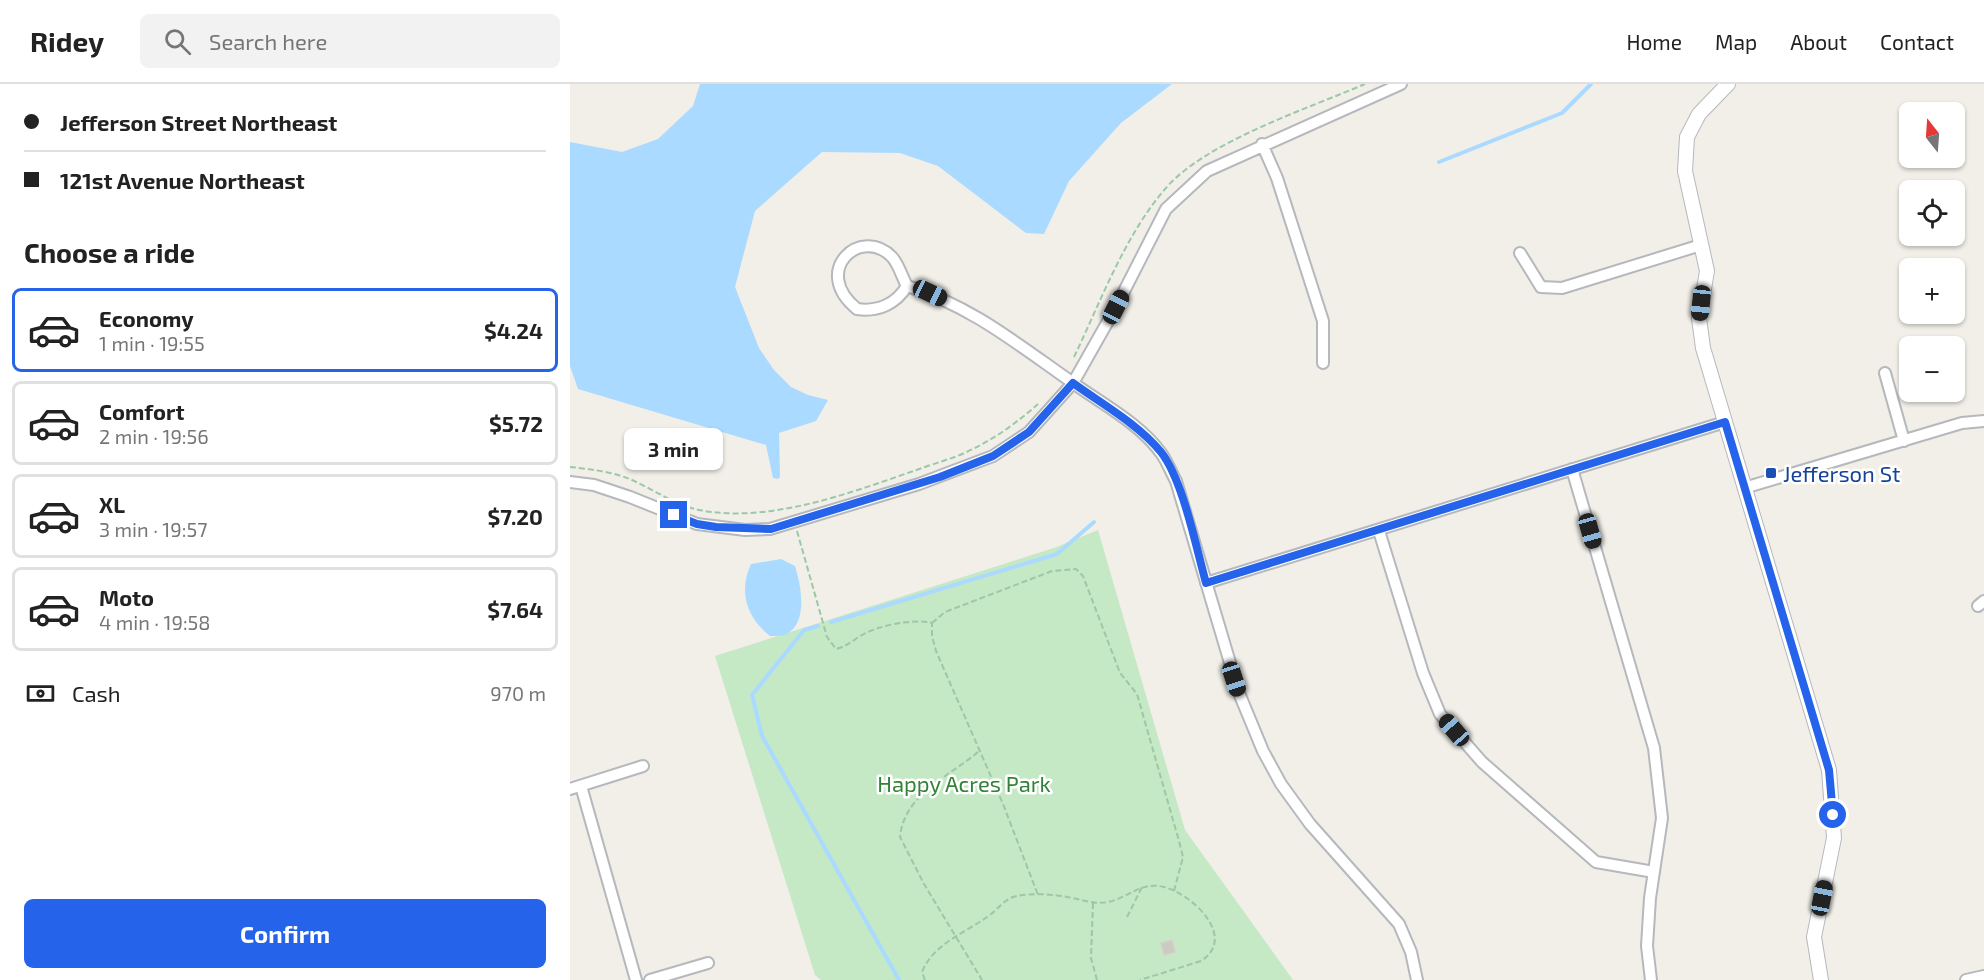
<!DOCTYPE html>
<html lang="en">
<head>
<meta charset="utf-8">
<style>
  :root { --surface:#fff; --page:#f2f2f2; --text:#222; --muted:#767676; --line:#e0e0e0; --accent:#2563eb }
  body { margin:0; font-family:"Exo 2",sans-serif; background:var(--page); color:var(--text); height:100vh; display:flex; flex-direction:column; font-size:22px; white-space:nowrap }
  * { box-sizing:border-box; margin:0 }
  p { font-size:20px; color:var(--muted) }
  .icon { flex:none; width:33px; height:33px; fill:none; stroke:currentColor; stroke-width:2; stroke-linecap:round; stroke-linejoin:round }
  .map { position:relative; flex:1; overflow:hidden }
  .side { display:flex; flex-direction:column; background:var(--surface); width:570px }
  .side>* { flex:none }
  .guide { display:grid; align-content:center; height:132px; padding:0 24px; background:var(--surface) }
  .needle { width:39px; rotate:343deg }
  .tools { position:absolute; left:1329px; top:18px; display:grid; gap:12px }
  .tools a { display:grid; place-items:center; width:66px; height:66px; border-radius:9px; background:var(--surface); box-shadow:0 2px 4px #0004; font-size:30px }
  .end { position:absolute; width:27px; height:27px; margin:-14px; border:8px solid #2563eb; background:#fff; box-shadow:0 0 0 3px #fff }
  .from { border-radius:50% }
  .bubble { position:absolute; height:42px; border-radius:9px; background:var(--surface); box-shadow:0 2px 4px #0004; font-size:20px; font-weight:700; line-height:42px; text-align:center }
  .car { position:absolute; width:18px; height:36px; margin:-18px -9px; border-radius:8px; box-shadow:0 0 4px 2px #0007; background:linear-gradient(#222 24%,#8ab4d8 0 40%,#222 0 76%,#8ab4d8 0 86%,#222 0) }
  .guide b { display:flex; align-items:center; gap:21px; height:57px; font-size:22px }
  .guide b+b { border-top:2px solid var(--line) }
  .guide i { width:15px; height:15px; background:var(--text) }
  ul { padding:0; list-style:none }
  li { display:flex; align-items:center; gap:18px; height:84px; margin:0 12px 9px; padding:0 12px; border:3px solid var(--line); border-radius:9px }
  li div { flex:1 }
  li b { display:block; font-size:22px }
  li em { font-style:normal; font-weight:700 }
  li.on { border-color:var(--accent) }
  li>.icon { width:54px; height:54px; stroke-width:1.5 }
  h2 { padding:0 24px; font-size:27px; line-height:72px }
  .pay { display:flex; align-items:center; gap:15px; height:66px; padding:0 24px; font-size:22px }
  .pay p { margin-inline-start:auto }
  .action { display:flex; gap:12px; margin-top:auto; padding:12px 24px }
  .action a { flex:1; height:69px; border-radius:9px; background:var(--accent); color:#fff; font-size:24px; font-weight:700; line-height:69px; text-align:center }
  header { display:flex; align-items:center; gap:36px; box-sizing:border-box; height:84px; padding:0 30px; background:var(--surface); border-bottom:2px solid var(--line) }
  header strong { font-size:28px }
  nav { display:flex; gap:33px; margin-inline-start:auto; font-size:21px }
  .search { width:420px; height:54px; background:var(--page); display:flex; align-items:center; gap:15px; box-sizing:border-box; padding:0 21px; border-radius:9px; color:var(--muted); font-size:22px }
  main { display:flex; flex:1; min-height:0 }
  .map>svg:first-child { display:block }
</style>
</head>
<body>
<header>
<strong>Ridey</strong>
<div class="search"><svg class="icon" aria-label="search" viewBox="0 0 24 24"><circle cx="10" cy="10" r="6"/><path d="M15 15l6 6"/></svg>Search here</div>
<nav><a>Home</a><a>Map</a><a>About</a><a>Contact</a></nav>
</header>
<main>
<section class="side">
<div class="guide">
<b><i class="from"></i>Jefferson Street Northeast</b>
<b><i></i>121st Avenue Northeast</b>
</div>
<h2>Choose a ride</h2>
<ul>
<li class="on"><svg class="icon" aria-label="car" viewBox="0 0 24 24"><path d="M5 17H2v-5l4-1 3-4h7l3 4 3 1v5h-3M9 17h6M6 11h13"/><circle cx="7" cy="17" r="2"/><circle cx="17" cy="17" r="2"/></svg><div><b>Economy</b><p>1 min · 19:55</p></div><em>$4.24</em></li>
<li><svg class="icon" aria-label="car" viewBox="0 0 24 24"><path d="M5 17H2v-5l4-1 3-4h7l3 4 3 1v5h-3M9 17h6M6 11h13"/><circle cx="7" cy="17" r="2"/><circle cx="17" cy="17" r="2"/></svg><div><b>Comfort</b><p>2 min · 19:56</p></div><em>$5.72</em></li>
<li><svg class="icon" aria-label="car" viewBox="0 0 24 24"><path d="M5 17H2v-5l4-1 3-4h7l3 4 3 1v5h-3M9 17h6M6 11h13"/><circle cx="7" cy="17" r="2"/><circle cx="17" cy="17" r="2"/></svg><div><b>XL</b><p>3 min · 19:57</p></div><em>$7.20</em></li>
<li><svg class="icon" aria-label="car" viewBox="0 0 24 24"><path d="M5 17H2v-5l4-1 3-4h7l3 4 3 1v5h-3M9 17h6M6 11h13"/><circle cx="7" cy="17" r="2"/><circle cx="17" cy="17" r="2"/></svg><div><b>Moto</b><p>4 min · 19:58</p></div><em>$7.64</em></li>
</ul>
<div class="pay"><svg class="icon" aria-label="cash" viewBox="0 0 24 24"><path d="M3 7h18v10H3z"/><circle cx="12" cy="12" r="2"/></svg>Cash<p>970 m</p></div>
<div class="action"><a>Confirm</a></div>
</section>
<div class="map">
<svg width="1414" height="896" viewBox="0 0 1414 896">
  <rect width="100%" height="100%" fill="#f1efe8"/>
  <path fill="#c5e8c5" d="M528 446 615 746 723 896H251L245 891 145 572 484 464Z"/>
  <path fill="#aadaff" d="M130 0H602L551 39 499 97 474 150 456 149 368 82 330 69 252 68 185 127 165 203 189 264 204 286 221 303 238 311 258 316 246 337 209 349 210 393 208 395 203 394 196 361 8 305 0 282V58L52 68 88 55 123 22Z
    M211 475 225 482C231 501 239 540 215 551 211 552 204 552 200 552 177 534 168 508 181 480Z"/>
  <g fill="none" stroke-linecap="round" stroke-linejoin="round">
    <path stroke="#aadaff" stroke-width="4" d="M869 78 992 29 1021 0
      M261 538 487 470 524 438
      M248 542 234 546 182 611 192 652 329 896"/>
  </g>
  <path fill="#cccac5" stroke="#d6d1c6" stroke-width="1.5" d="M602 856 605 868 594 871 591 859Z"/>
  <g fill="none" stroke-linecap="round" stroke-linejoin="round">
    <defs>
      <path id="minor" d="M692 60 707 94 753 237V279
        M950 169 971 203 992 204 1131 161
        M337 202C326 220 308 228 287 225 240 187 291 141 322 173 329 181 332 193 337 202 402 222 451 263 506 301 534 321 570 340 591 369 597 377 601 388 606 397L669 609 693 667 711 700 740 740 829 840 841 868 847 896
        M1315 289 1334 357
        M1002 385 1084 664 1092 734 1080 814 1077 862 1081 896
        M0 398 24 401 60 413 127 440 175 446 200 445 349 400 423 372 459 348 503 299 546 223 596 125 637 87 831 0
        M1174 404 1392 339 1414 337
        M809 447 853 589 870 630 912 678 1026 778 1084 788
        M636 499 1155 338
        M1408 522 1414 517
        M11 702 66 896
        M0 705 73 682
        M80 896 138 879
        M1396 896 1414 892"/>
      <path id="tertiary" d="M1158 0 1129 30 1117 53 1115 87 1137 187 1129 234 1133 264 1259 686 1264 754 1244 853 1251 896"/>
    </defs>
    <use href="#minor" stroke="#b5b8bc" stroke-width="14"/>
    <use href="#tertiary" stroke="#b5b8bc" stroke-width="16"/>
    <path stroke="#9cc7a9" stroke-width="2" stroke-dasharray="6 3" stroke-linecap="butt" d="M504 273C531 217 554 153 595 105 635 58 737 25 795 0
      M0 383C20 385 44 388 62 396 84 406 106 421 129 426 211 442 306 398 385 373 417 360 442 343 468 320
      M227 447 257 553 266 565C274 563 280 559 287 554 304 542 343 534 362 539V552L366 567 433 720 468 811
      M362 539 375 528 482 487 506 485 513 492 550 589 567 610 609 757 613 773 604 807
      M408 668C380 692 334 710 330 753L354 800 412 896
      M523 819 521 874 527 896
      M557 833 572 803
      M355 896 352 888C363 860 395 849 417 833 428 826 433 815 447 812 461 809 483 810 497 813 511 815 524 821 538 818 558 814 571 797 594 803 622 810 668 853 631 877L570 896"/>
    <use href="#minor" stroke="#fff" stroke-width="10"/>
    <use href="#tertiary" stroke="#fff" stroke-width="14"/>
  </g>
  <g fill="none" stroke-linecap="round" stroke-linejoin="round">
    <path stroke="#2563eb" stroke-width="8" d="M104 431 127 440 146 443 201 445 370 393 423 372 459 348 503 299C532 320 568 340 591 368 613 396 626 463 636 499L1155 338 1259 686 1263 731"/>
  </g>
  <rect fill="#1a4fb4" stroke="#fff" stroke-width="2" x="1195" y="383" width="12" height="12" rx="3"/>
  <g text-anchor="middle" dominant-baseline="central" stroke-width="5" stroke-linejoin="round" paint-order="stroke">
    <g font-size="22" fill="#164399" stroke="#fff" text-anchor="start">
      <text x="1213" y="389">Jefferson St</text>
    </g>
    <g font-size="22" fill="#348238" stroke="#fff">
      <text x="394" y="699">Happy Acres Park</text>
    </g>
  </g>
</svg>
<div class="tools">
<a><svg class="needle" viewBox="-14 -14 28 28"><path d="M0-13l5 13h-10z" fill="#e53935"/><path d="M0 13l5-13h-10z" fill="#767676"/></svg></a>
<a><svg class="icon" aria-label="locate" viewBox="0 0 24 24"><circle cx="12" cy="12" r="6"/><path d="M12 2v4M12 18v4M2 12h4M18 12h4"/></svg></a>
<a>+</a>
<a>−</a>
</div>
<i class="end from" style="left:1263px;top:731px"></i>
<i class="end" style="left:104px;top:431px"></i>
<div class="bubble" style="left:54px;top:344px;width:99px">3 min</div>
<i class="car" style="left:360px;top:209px;rotate:115deg"></i>
<i class="car" style="left:1131px;top:219px;rotate:186deg"></i>
<i class="car" style="left:546px;top:223px;rotate:27deg"></i>
<i class="car" style="left:1020px;top:447px;rotate:164deg"></i>
<i class="car" style="left:664px;top:595px;rotate:162deg"></i>
<i class="car" style="left:884px;top:646px;rotate:319deg"></i>
<i class="car" style="left:1252px;top:814px;rotate:11deg"></i>
</div>
</main>
</body>
</html>
